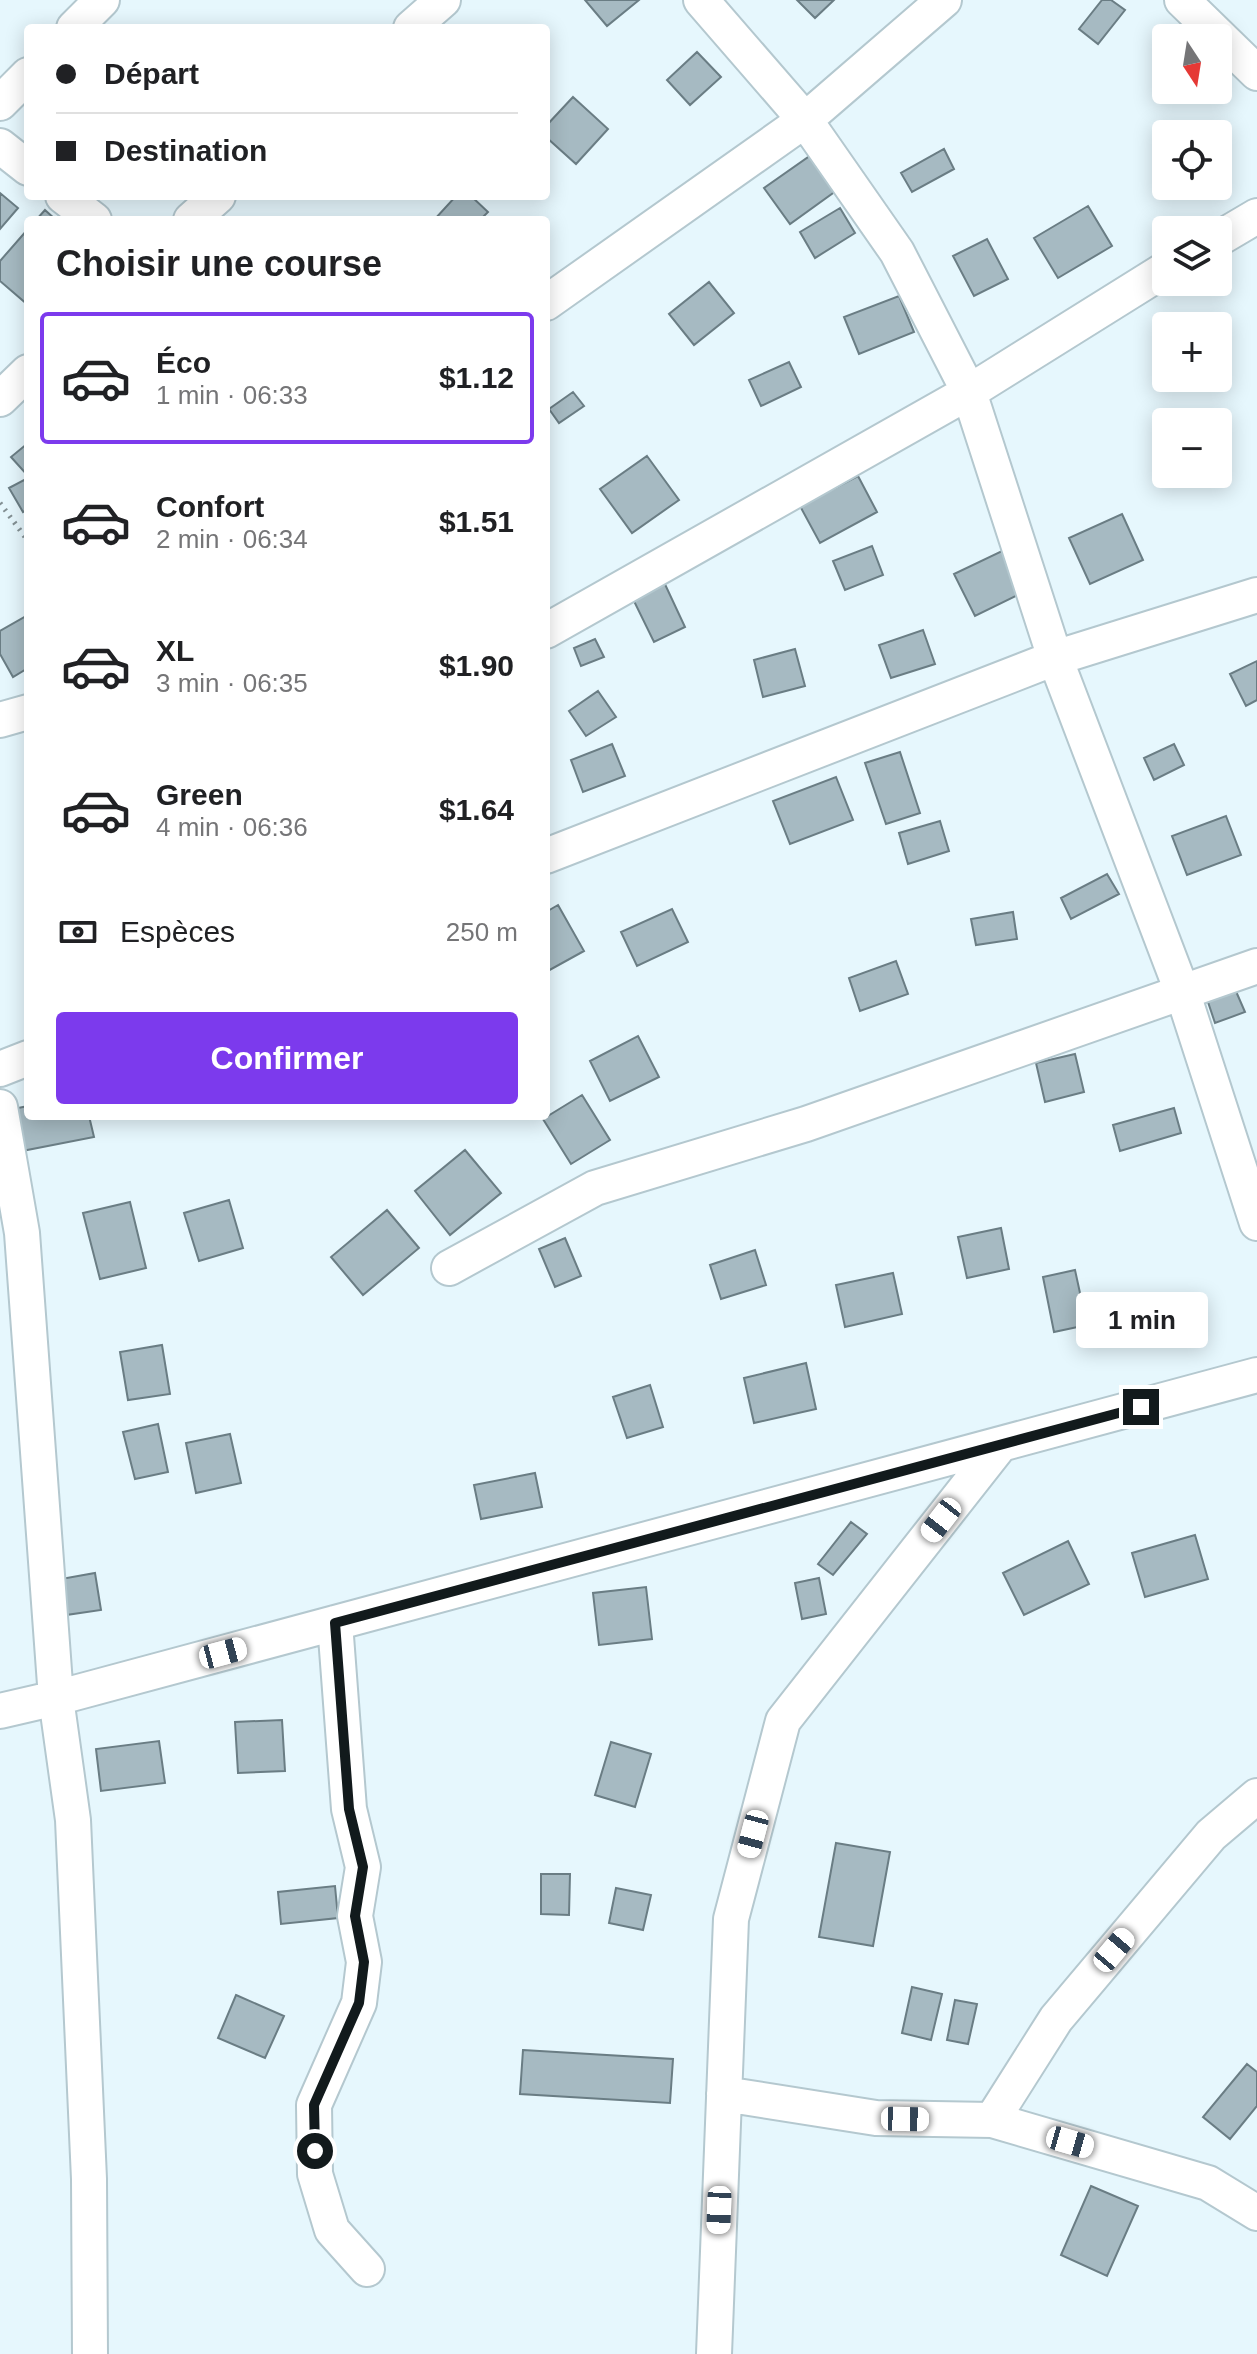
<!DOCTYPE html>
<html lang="fr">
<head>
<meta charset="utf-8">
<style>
  :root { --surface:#fff; --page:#f6f6f6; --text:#202124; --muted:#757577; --line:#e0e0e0; --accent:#7c3aed }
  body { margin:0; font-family:Helvetica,sans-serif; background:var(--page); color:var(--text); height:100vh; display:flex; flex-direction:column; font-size:30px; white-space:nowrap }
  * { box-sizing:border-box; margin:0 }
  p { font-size:26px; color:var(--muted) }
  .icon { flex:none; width:44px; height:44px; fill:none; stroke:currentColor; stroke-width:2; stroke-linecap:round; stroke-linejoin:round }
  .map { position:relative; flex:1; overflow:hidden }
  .details { position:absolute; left:24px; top:216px; width:526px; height:904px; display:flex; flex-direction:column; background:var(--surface); border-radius:8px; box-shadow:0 4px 20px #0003 }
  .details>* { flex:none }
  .hud { position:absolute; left:24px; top:24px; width:526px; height:176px; border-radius:8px; box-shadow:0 4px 20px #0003; display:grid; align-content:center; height:176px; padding:0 32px; background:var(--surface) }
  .needle { width:52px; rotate:168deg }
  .buttons { position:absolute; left:1152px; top:24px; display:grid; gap:16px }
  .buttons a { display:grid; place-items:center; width:80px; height:80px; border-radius:8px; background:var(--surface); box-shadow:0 4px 20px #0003; font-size:40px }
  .end { position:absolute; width:36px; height:36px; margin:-18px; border:10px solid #121a1c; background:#fff; box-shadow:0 0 0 4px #fff }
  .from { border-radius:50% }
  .bubble { position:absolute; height:56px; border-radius:8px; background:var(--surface); box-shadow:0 4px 20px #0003; font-size:26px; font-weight:700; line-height:56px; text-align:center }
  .car { position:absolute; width:24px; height:48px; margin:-24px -12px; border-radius:10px; box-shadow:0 0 6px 2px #0007; background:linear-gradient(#fff 24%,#345 0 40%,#fff 0 76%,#345 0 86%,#fff 0) }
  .hud b { display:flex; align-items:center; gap:28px; height:76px; font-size:30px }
  .hud b+b { border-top:2px solid var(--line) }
  .hud i { width:20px; height:20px; background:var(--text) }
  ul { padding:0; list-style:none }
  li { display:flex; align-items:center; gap:24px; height:132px; margin:0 16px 12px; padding:0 16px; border:4px solid transparent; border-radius:8px }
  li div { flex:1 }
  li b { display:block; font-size:30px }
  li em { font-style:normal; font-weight:700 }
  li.on { border-color:var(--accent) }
  li>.icon { width:72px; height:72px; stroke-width:1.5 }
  h2 { padding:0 32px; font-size:36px; line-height:96px }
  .pay { display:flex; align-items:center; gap:20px; height:88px; padding:0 32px; font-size:30px }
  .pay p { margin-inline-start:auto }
  .cta { display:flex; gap:16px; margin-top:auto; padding:16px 32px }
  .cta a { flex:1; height:92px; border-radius:8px; background:var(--accent); color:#fff; font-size:32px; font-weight:700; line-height:92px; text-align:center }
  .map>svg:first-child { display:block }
</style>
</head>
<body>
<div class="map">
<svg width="1257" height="2354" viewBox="0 0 1257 2354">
  <rect width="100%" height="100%" fill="#e6f7fd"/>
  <path fill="#a6bac2" stroke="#6a7d84" stroke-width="2" d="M585 0H639L607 26Z
    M797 0H834L815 18Z
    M1102 0H1111L1125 10 1098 44 1079 29Z
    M697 52 721 77 690 105 667 80Z
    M573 97 608 129 576 164 546 137V126Z
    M944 149 954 169 912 192 901 173Z
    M814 153 840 188 790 224 764 188Z
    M0 193 18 208 0 229Z
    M456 196H471L488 212 480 220H434Z
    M1088 206 1112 246 1058 278 1034 238Z
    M840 208 855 233 815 258 800 232Z
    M45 210 56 220H36Z
    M28 229V305L0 281V261Z
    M987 239 1008 279 974 296 953 256Z
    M709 282 734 313 694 345 669 314Z
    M899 296 914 332 859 354 844 317Z
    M789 362 801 387 761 406 749 380Z
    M573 392 584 406 559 423 549 409Z
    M28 443V476L11 457Z
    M647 456 679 500 632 533 600 489Z
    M858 476 877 512 820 543 800 506Z
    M24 480 28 486V509L23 512 9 488Z
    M1122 514 1143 560 1090 584 1069 538Z
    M872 546 883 575 845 590 833 561Z
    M1002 551 1022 593 975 616 954 574Z
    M663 580 685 627 654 642 631 595Z
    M28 615V668L13 677 0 654V631Z
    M923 630 935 664 891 678 879 645Z
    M595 639 604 657 581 666 574 648Z
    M795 649 805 686 763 697 754 660Z
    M1257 661V700L1246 706 1230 674Z
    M598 691 616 717 586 736 569 711Z
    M612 744 625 776 583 792 571 760Z
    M1174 744 1184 765 1154 780 1144 758Z
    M900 752 920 813 886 824 865 763Z
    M836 777 853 820 790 844 773 801Z
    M1226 816 1241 855 1187 875 1172 836Z
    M940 821 949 851 908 864 899 833Z
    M1107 874 1119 894 1071 919 1061 898Z
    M558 905 584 951 546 972V912Z
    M672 909 688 942 637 966 621 932Z
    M1013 912 1017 939 976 945 971 919Z
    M896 961 908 994 860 1011 849 978Z
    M1235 989 1245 1012 1215 1023 1207 999Z
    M638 1036 659 1077 610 1101 590 1061Z
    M1075 1054 1084 1092 1045 1102 1036 1063Z
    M582 1095 610 1140 571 1164 543 1119Z
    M28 1106V1116H89L94 1137 22 1151 13 1109Z
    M1174 1108 1181 1133 1120 1151 1113 1125Z
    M465 1150 501 1193 450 1235 415 1191Z
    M229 1200 243 1248 199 1261 184 1213Z
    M130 1202 146 1268 100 1279 83 1213Z
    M387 1210 419 1248 363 1295 331 1257Z
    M1001 1228 1009 1269 967 1278 958 1237Z
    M565 1238 581 1276 555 1287 539 1249Z
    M755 1250 766 1285 721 1299 710 1265Z
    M1075 1270 1087 1325 1054 1332 1043 1277Z
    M893 1273 902 1314 845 1327 836 1285Z
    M162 1345 170 1394 128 1400 120 1352Z
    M806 1363 816 1409 754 1423 744 1378Z
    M650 1385 663 1427 627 1438 613 1397Z
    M158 1424 168 1472 135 1479 123 1432Z
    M230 1434 241 1483 196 1493 186 1443Z
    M535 1473 542 1507 481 1519 474 1485Z
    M851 1522 867 1534 833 1575 818 1564Z
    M1195 1535 1208 1579 1145 1597 1132 1553Z
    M1068 1541 1089 1584 1024 1615 1003 1573Z
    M95 1573 101 1610 66 1615 61 1579Z
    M819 1578 826 1614 802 1619 795 1583Z
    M646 1587 652 1639 599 1645 593 1593Z
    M282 1720 285 1771 238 1773 235 1722Z
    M159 1741 165 1783 101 1791 96 1749Z
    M611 1742 651 1754 635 1807 595 1795Z
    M836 1843 890 1852 873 1946 819 1937Z
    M541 1874H570L569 1915 541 1914Z
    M335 1886 338 1918 281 1924 278 1892Z
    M616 1888 651 1895 643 1930 609 1923Z
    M912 1987 942 1994 931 2040 902 2033Z
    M236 1995 284 2016 265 2058 218 2038Z
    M955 2000 977 2004 968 2044 947 2040Z
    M523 2050 673 2059 670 2103 520 2094Z
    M1247 2064 1257 2072V2106L1230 2139 1203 2117Z
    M1091 2186 1138 2206 1107 2276 1061 2255Z"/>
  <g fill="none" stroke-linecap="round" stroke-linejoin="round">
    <defs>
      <path id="street" d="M701 0 805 120 897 252 969 392 1055 658 1183 994 1257 1223
        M1182 0 1257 73
        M74 28 102 0
        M411 28 443 0
        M0 103 28 75
        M0 146 28 168
        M63 196 94 220
        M191 220 218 196
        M1218 239 1257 216
        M546 303 805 120 944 0
        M0 399 28 372
        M546 631 969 392 1166 269
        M0 720 28 712
        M546 856 1055 658 1257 595
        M0 1069 28 1058
        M0 1107 22 1233 56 1698 73 1820 89 2179 90 2354
        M449 1268 595 1188 806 1124 1257 966
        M335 1623 349 1809 363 1867 355 1916 364 1962 359 2003 314 2105 315 2174 332 2230 367 2269
        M0 1711 56 1698 1257 1375
        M1257 1796 1211 1835 1056 2019 992 2120 1208 2183 1257 2213
        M724 2094 876 2118 992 2120
        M714 2354 731 1919 783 1721 1000 1445"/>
    </defs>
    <use href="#street" stroke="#b4c8cf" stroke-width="38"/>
    <path stroke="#839094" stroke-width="5" stroke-dasharray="2 6" stroke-linecap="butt" d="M0 503 28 541"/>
    <use href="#street" stroke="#fff" stroke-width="34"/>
  </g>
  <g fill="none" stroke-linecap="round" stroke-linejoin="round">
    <path stroke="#121a1c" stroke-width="10" d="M315 2151 314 2105 359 2003 364 1962 355 1916 363 1867 349 1809 335 1623 1141 1407"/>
  </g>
</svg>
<div class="buttons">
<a><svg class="needle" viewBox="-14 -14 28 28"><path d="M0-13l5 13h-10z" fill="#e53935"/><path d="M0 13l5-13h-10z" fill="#757577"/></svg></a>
<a><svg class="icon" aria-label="locate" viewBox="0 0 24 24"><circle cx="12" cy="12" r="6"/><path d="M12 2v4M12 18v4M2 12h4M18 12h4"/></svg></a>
<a><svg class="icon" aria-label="layers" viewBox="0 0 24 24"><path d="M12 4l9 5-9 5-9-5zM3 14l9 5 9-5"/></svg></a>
<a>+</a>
<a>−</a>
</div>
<i class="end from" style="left:315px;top:2151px"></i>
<i class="end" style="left:1141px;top:1407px"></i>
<div class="bubble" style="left:1076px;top:1292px;width:132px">1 min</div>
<i class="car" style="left:941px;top:1520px;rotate:218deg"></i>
<i class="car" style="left:223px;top:1653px;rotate:75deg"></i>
<i class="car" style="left:753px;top:1834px;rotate:195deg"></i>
<i class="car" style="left:1114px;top:1950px;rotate:40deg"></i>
<i class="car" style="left:905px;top:2119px;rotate:91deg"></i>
<i class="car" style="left:1070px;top:2142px;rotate:106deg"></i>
<i class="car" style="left:719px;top:2210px;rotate:182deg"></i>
<div class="hud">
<b><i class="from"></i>Départ</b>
<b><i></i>Destination</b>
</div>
<section class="details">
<h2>Choisir une course</h2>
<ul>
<li class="on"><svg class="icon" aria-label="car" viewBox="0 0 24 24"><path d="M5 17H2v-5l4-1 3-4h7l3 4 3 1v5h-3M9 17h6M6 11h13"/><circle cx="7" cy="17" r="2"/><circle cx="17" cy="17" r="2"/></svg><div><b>Éco</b><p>1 min · 06:33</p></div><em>$1.12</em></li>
<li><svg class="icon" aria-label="car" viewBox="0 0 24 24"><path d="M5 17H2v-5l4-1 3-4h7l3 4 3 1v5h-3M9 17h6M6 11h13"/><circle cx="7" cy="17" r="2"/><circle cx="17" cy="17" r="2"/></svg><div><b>Confort</b><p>2 min · 06:34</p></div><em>$1.51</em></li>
<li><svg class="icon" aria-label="car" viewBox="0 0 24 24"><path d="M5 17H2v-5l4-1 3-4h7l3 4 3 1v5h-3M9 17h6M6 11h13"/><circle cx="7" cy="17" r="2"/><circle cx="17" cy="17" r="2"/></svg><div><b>XL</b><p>3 min · 06:35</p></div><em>$1.90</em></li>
<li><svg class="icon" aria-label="car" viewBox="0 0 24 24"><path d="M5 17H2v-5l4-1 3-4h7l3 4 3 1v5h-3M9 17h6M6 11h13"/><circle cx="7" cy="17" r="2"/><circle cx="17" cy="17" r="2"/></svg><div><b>Green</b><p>4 min · 06:36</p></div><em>$1.64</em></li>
</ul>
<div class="pay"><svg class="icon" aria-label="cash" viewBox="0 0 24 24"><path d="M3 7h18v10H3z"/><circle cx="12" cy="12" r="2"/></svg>Espèces<p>250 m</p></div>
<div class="cta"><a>Confirmer</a></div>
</section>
</div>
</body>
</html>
